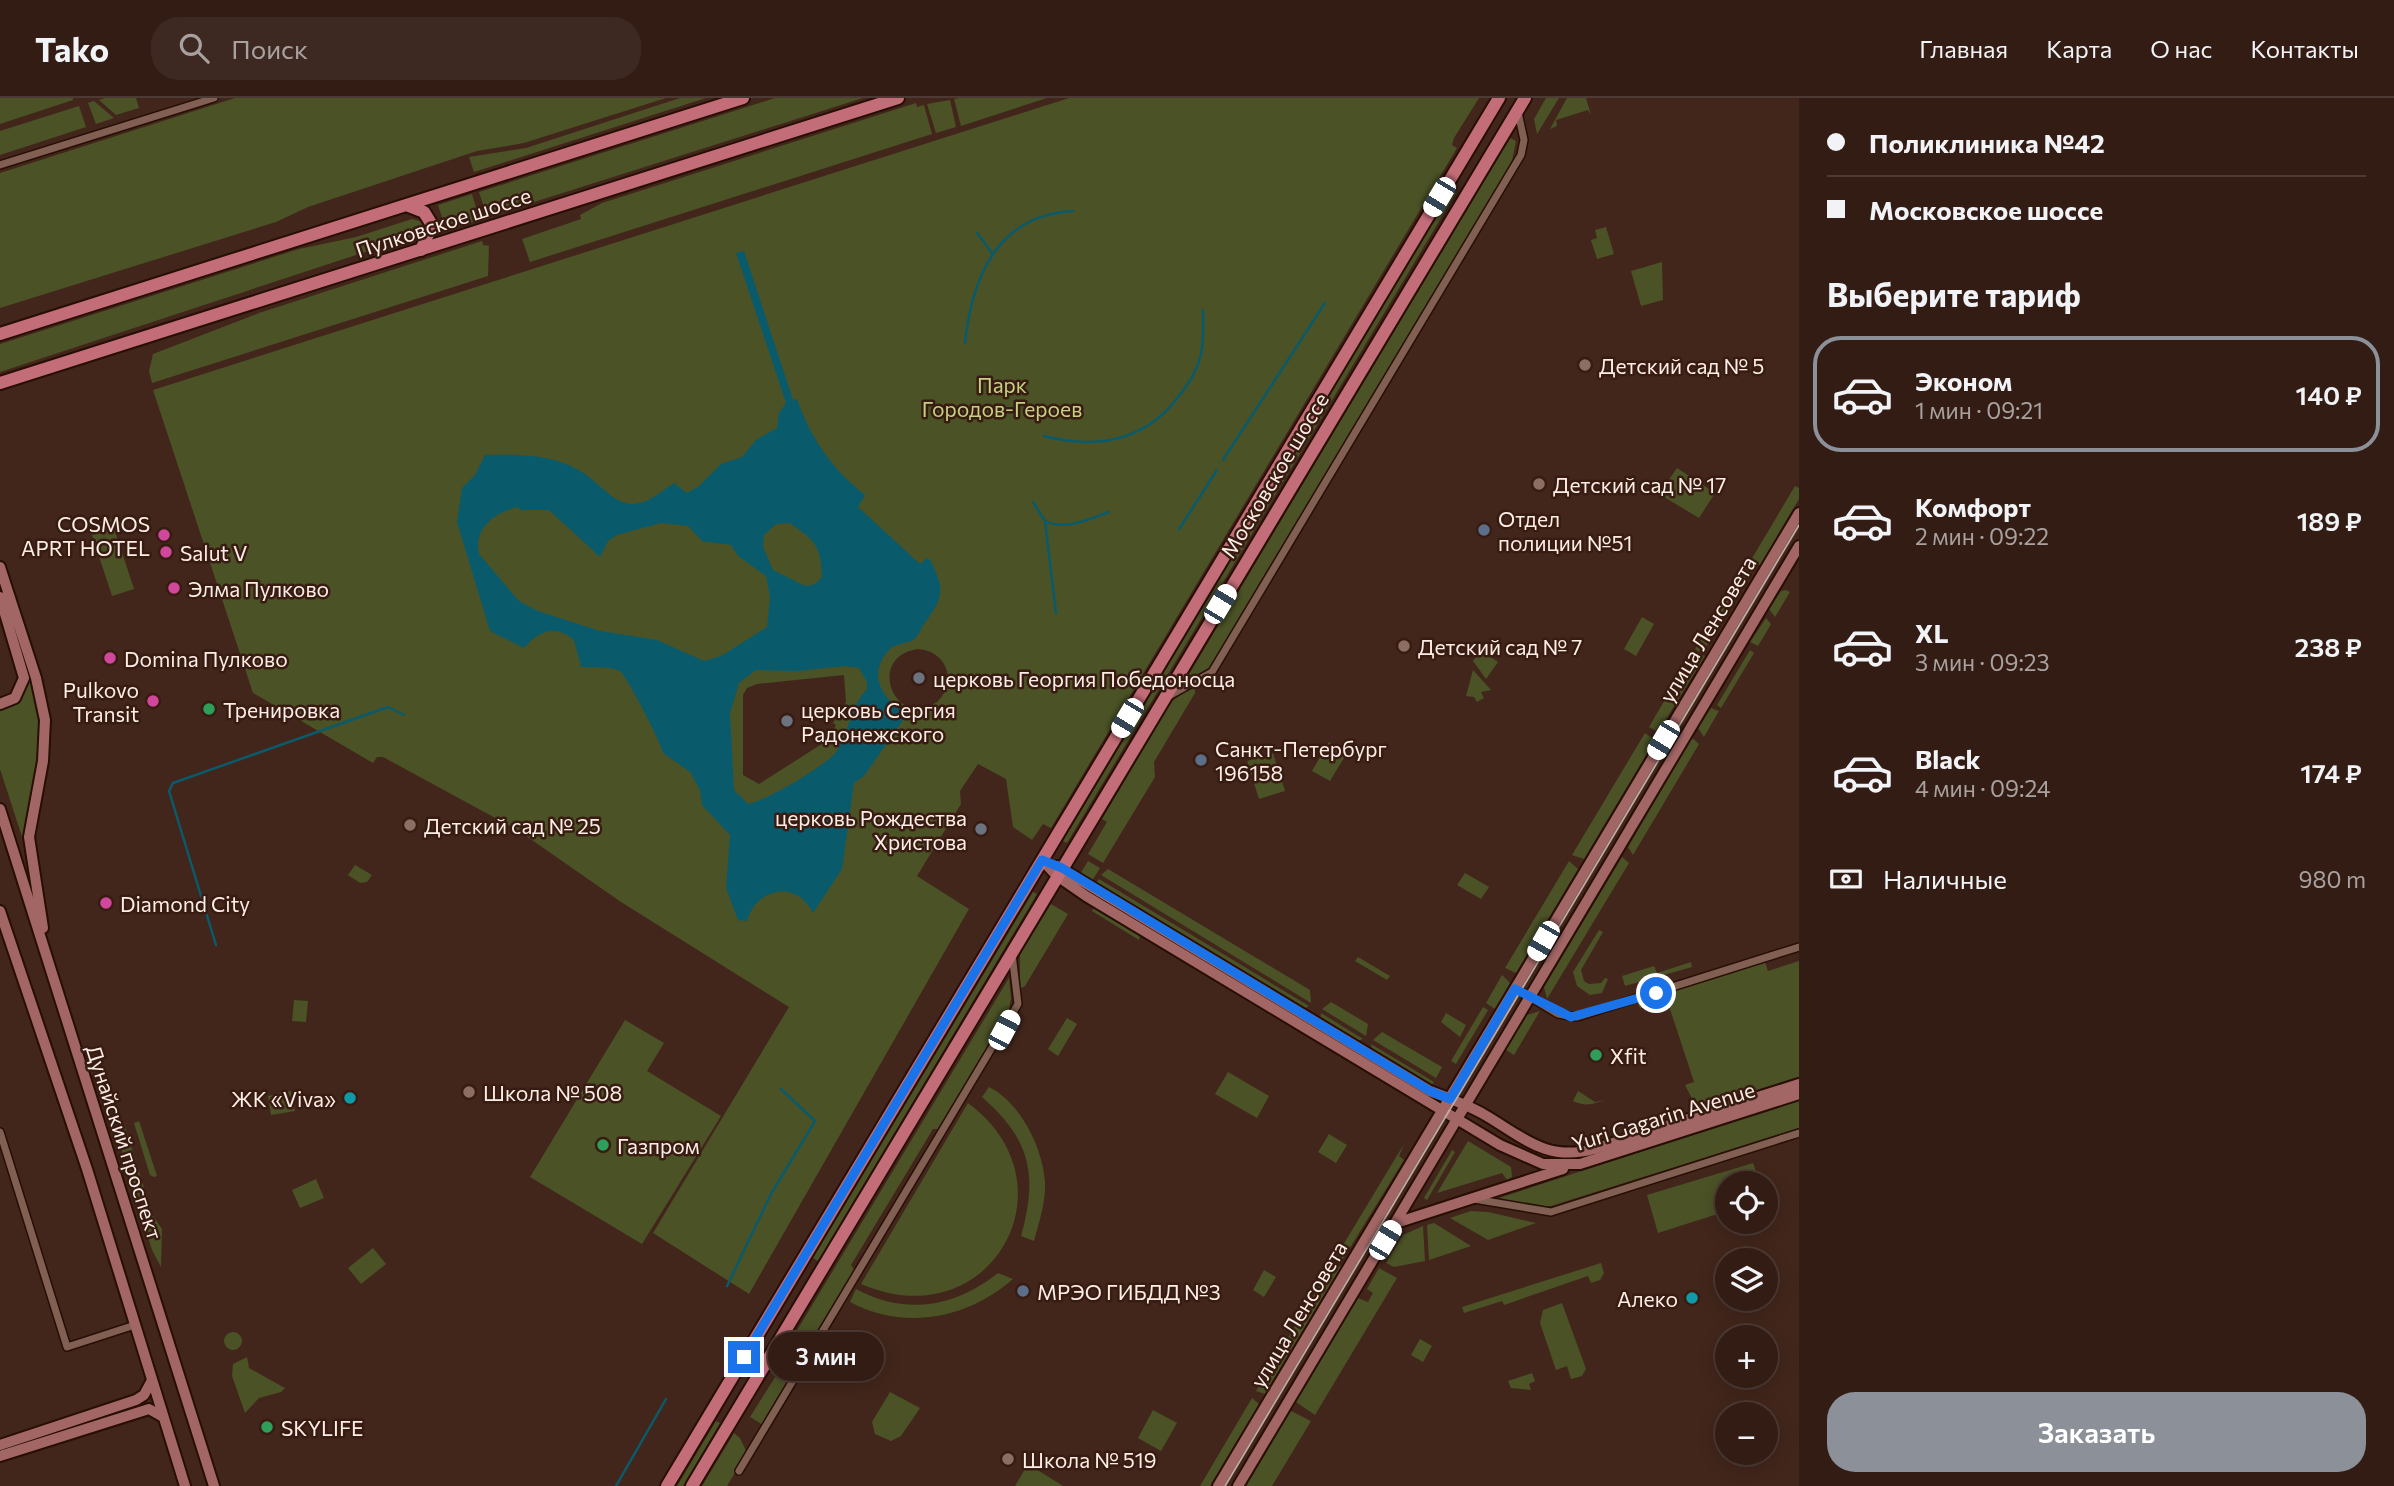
<!DOCTYPE html>
<html lang="ru">
<head>
<meta charset="utf-8">
<style>
  :root { --surface:#321c14; --page:#3d2922; --text:#f1f3f6; --muted:#a8a1a0; --line:#4d3a34; --accent:#8c9099 }
  body { margin:0; font-family:Commissioner,sans-serif; background:var(--page); color:var(--text); height:100vh; display:flex; flex-direction:column; font-size:26px; white-space:nowrap }
  * { box-sizing:border-box; margin:0 }
  p { font-size:23px; color:var(--muted) }
  .icon { flex:none; width:38px; height:38px; fill:none; stroke:currentColor; stroke-width:2; stroke-linecap:round; stroke-linejoin:round }
  .map { position:relative; flex:1; overflow:hidden }
  .details { display:flex; flex-direction:column; background:var(--surface); width:595px }
  .details>* { flex:none }
  .top-card { display:grid; align-content:center; height:154px; padding:0 28px; background:var(--surface) }
  .tools { position:absolute; left:1715px; top:1073px; display:grid; gap:14px }
  .tools a { display:grid; place-items:center; width:63px; height:63px; border-radius:50%; background:var(--surface); box-shadow:0 4px 18px #0003,0 0 0 2px var(--line); font-size:35px }
  .end { position:absolute; width:32px; height:32px; margin:-16px; border:9px solid #1a73e8; background:#fff; box-shadow:0 0 0 4px #fff }
  .from { border-radius:50% }
  .bubble { position:absolute; height:49px; border-radius:24px; background:var(--surface); box-shadow:0 4px 18px #0003,0 0 0 2px var(--line); font-size:23px; font-weight:600; line-height:49px; text-align:center }
  .car { position:absolute; width:21px; height:42px; margin:-21px -10px; border-radius:9px; box-shadow:0 0 5px 2px #0007; background:linear-gradient(#fff 24%,#345 0 40%,#fff 0 76%,#345 0 86%,#fff 0) }
  .top-card b { display:flex; align-items:center; gap:24px; height:66px; font-size:26px }
  .top-card b+b { border-top:2px solid var(--line) }
  .top-card i { width:18px; height:18px; background:var(--text) }
  ul { padding:0; list-style:none }
  li { display:flex; align-items:center; gap:21px; height:116px; margin:0 14px 10px; padding:0 14px; border:4px solid transparent; border-radius:28px }
  li div { flex:1 }
  li b { display:block; font-size:26px }
  li em { font-style:normal; font-weight:600 }
  li.active { border-color:var(--accent) }
  li>.icon { width:63px; height:63px; stroke-width:1.5 }
  h2 { padding:0 28px; font-size:32px; line-height:84px }
  .pay { display:flex; align-items:center; gap:18px; height:77px; padding:0 28px; font-size:26px }
  .pay p { margin-inline-start:auto }
  .cta { display:flex; gap:14px; margin-top:auto; padding:14px 28px }
  .cta a { flex:1; height:80px; border-radius:28px; background:var(--accent); color:#fff; font-size:28px; font-weight:600; line-height:80px; text-align:center }
  header { display:flex; align-items:center; gap:42px; box-sizing:border-box; height:98px; padding:0 35px; background:var(--surface); border-bottom:2px solid var(--line) }
  header strong { font-size:33px }
  nav { display:flex; gap:38px; margin-inline-start:auto; font-size:24px }
  .search { width:490px; height:63px; background:var(--page); display:flex; align-items:center; gap:18px; box-sizing:border-box; padding:0 24px; border-radius:28px; color:var(--muted); font-size:26px }
  main { display:flex; flex:1; min-height:0 }
  .map>svg:first-child { display:block }
</style>
</head>
<body>
<header>
<strong>Tako</strong>
<div class="search"><svg class="icon" aria-label="search" viewBox="0 0 24 24"><circle cx="10" cy="10" r="6"/><path d="M15 15l6 6"/></svg>Поиск</div>
<nav><a>Главная</a><a>Карта</a><a>О нас</a><a>Контакты</a></nav>
</header>
<main>
<div class="map">
<svg width="1799" height="1388" viewBox="0 0 1799 1388">
  <rect width="100%" height="100%" fill="#42261b"/>
  <path fill="#4b5226" fill-rule="evenodd" d="M0 0H73V2L0 26Z
    M105 0H136L139 10 116 17 99 2Z
    M235 0H666L524 45 477 53 308 109 276 124 0 210V75Z
    M680 0H706L474 74 469 59 526 50Z
    M775 0H863L487 119 479 94Z
    M959 0H1047L961 28 954 1Z
    M1069 0H1479L1454 40 1452 47 1457 50 1051 730 1043 726 1032 742 1013 729 1006 681 978 666 960 693 961 706 917 778 969 811 749 1196 653 1135 789 909 621 804 519 733 383 659H377L373 665 253 595 153 292ZM918 551C947 553 958 584 937 604 893 632 866 558 918 551ZM844 577 846 604 833 625 836 627 828 642 759 686 743 677V597L747 590 757 586Z
    M1546 0H1559L1537 36 1534 21Z
    M1567 0H1586L1591 17 1588 12 1556 22 1557 28 1550 31Z
    M950 2 956 29 936 35 927 6Z
    M94 3 114 20 96 26 88 5Z
    M916 5 917 9 924 7 932 36 530 164 522 141 581 121 580 117 602 105Z
    M79 8 86 29 0 57V33Z
    M1510 40 1516 43 1511 68 1212 568 1189 581 1188 578Z
    M1451 92 1456 95 1067 745 1063 743Z
    M472 96 480 122 446 132 438 107Z
    M412 121 423 124 424 129 420 136 0 274V246L299 151 356 139Z
    M1606 129 1614 156 1597 161 1591 142 1597 140 1595 132Z
    M482 143 483 147 489 148 488 178 152 285 149 273 153 256 259 215Z
    M1662 164 1663 202 1641 208 1631 173Z
    M1677 370 1715 395 1699 420 1659 396Z
    M1795 388 1799 390V401L1760 467 1752 465 1755 468 1719 528 1714 524Z
    M111 421 134 491 112 498 92 437 96 435 94 427Z
    M1786 492 1790 494 1775 519 1769 511 1781 493Z
    M1642 519 1654 526 1636 558 1624 551Z
    M1766 520 1771 526 1758 548 1750 544Z
    M1711 526 1717 530 1702 556 1695 551Z
    M1480 552 1498 564 1486 581 1473 563Z
    M1750 552 1754 555 1721 610 1717 607Z
    M1693 554 1705 558 1658 634 1649 629Z
    M1473 572 1491 592 1481 594 1484 600 1477 604 1474 599 1466 598Z
    M31 576C34 590 40 605 41 619 43 662 28 705 25 748L0 671V610C19 604 27 596 31 576Z
    M1189 591H1195V595L1154 664 1155 679 1103 765 1088 756 1107 724 1102 721 1172 603Z
    M1711 610 1719 613 1704 639 1698 630Z
    M1645 635 1655 642 1584 761 1572 757Z
    M1692 640 1699 646 1633 757 1628 749Z
    M1329 644 1347 655 1330 683 1312 673Z
    M1273 655 1285 693 1259 701 1247 663Z
    M1622 759 1629 765 1547 901 1544 889Z
    M1088 763 1100 770 1092 783 1080 776Z
    M1569 763 1578 771 1516 875 1505 870Z
    M355 767 372 777 367 784 360 785 348 777Z
    M1108 771 1310 892 1311 905 1101 777Z
    M1465 775 1489 789 1481 801 1457 787Z
    M1099 781 1309 908 1304 911 1096 786Z
    M1033 794 1037 796 818 1163 813 1160Z
    M1051 806 1068 816 1025 888 1020 891V856Z
    M1095 808 1140 836 1139 842 1092 813Z
    M1599 832 1603 834 1581 872 1584 883 1589 886 1601 885 1605 880 1608 881 1602 895 1590 897 1577 888 1573 874Z
    M1358 859 1390 878 1387 882 1355 863Z
    M1799 863V979L1697 1010 1685 987 1694 984 1667 902 1640 910 1637 904 1765 864 1768 873Z
    M1691 864 1692 869 1625 888 1622 878 1654 868 1657 875Z
    M1502 877 1510 885 1495 911 1486 905Z
    M1009 880 1011 900 1008 916 939 1031H933L851 1167 855 1173 822 1229 787 1249Z
    M294 902 308 903 306 924 292 923Z
    M1331 904 1368 926 1366 938 1322 911Z
    M1483 909 1488 912 1456 966 1451 963Z
    M1540 913 1514 957 1506 952 1527 917Z
    M1321 915 1363 941 1358 943 1320 921Z
    M1446 915 1466 927 1460 939 1441 924Z
    M1067 920 1077 926 1058 958 1048 951Z
    M625 922 664 945 647 973 721 1018 642 1146 530 1079Z
    M1382 934 1442 969 1436 980 1373 942Z
    M1371 946 1434 984 1431 988 1372 952Z
    M1228 974 1269 998 1257 1020 1215 996Z
    M989 989C1020 1004 1043 1050 1045 1084 1046 1104 1039 1124 1034 1143L1021 1138C1038 1077 1031 1042 982 999Z
    M291 993 295 1013 271 1017 268 998Z
    M1578 993 1595 1004 1606 1002C1592 1006 1586 1009 1573 1003Z
    M1799 1002V1030L1551 1108 1537 1109 1499 1100Z
    M968 1005C1078 1086 990 1242 861 1186Z
    M139 1023 157 1078 154 1079 150 1077 134 1025Z
    M124 1026 153 1118 162 1131 161 1169 152 1152 115 1031Z
    M1329 1036 1347 1047 1336 1065 1318 1054Z
    M1468 1043 1511 1069 1512 1079 1507 1082 1502 1075 1437 1095Z
    M1404 1046 1399 1058 1404 1062 1343 1161 1337 1157Z
    M1452 1052 1455 1054 1427 1102 1424 1100Z
    M1753 1065 1760 1085H1727V1113L1658 1135 1647 1097Z
    M316 1081 324 1100 300 1110 292 1092Z
    M1471 1113 1488 1114 1536 1125 1488 1142 1450 1120Z
    M1434 1125 1471 1148 1429 1162 1427 1127Z
    M1423 1128 1425 1163 1394 1169 1386 1165 1403 1137Z
    M373 1150 386 1166 361 1186 348 1170Z
    M1333 1165 1341 1169 1265 1296 1256 1293Z
    M1601 1165 1604 1175 1600 1182 1591 1185 1588 1178 1504 1207 1502 1203 1464 1215 1462 1209Z
    M1379 1170 1397 1180 1315 1317 1296 1304 1358 1200 1368 1204 1373 1195 1367 1191Z
    M1264 1172 1276 1179 1264 1199 1253 1192Z
    M998 1175 1013 1181C968 1221 903 1233 850 1204L856 1191C906 1218 955 1209 998 1175Z
    M1562 1205 1586 1271 1582 1278 1571 1281 1567 1268 1556 1272 1540 1225 1543 1212Z
    M224 1243a9 9 0 1 1 18 0a9 9 0 1 1-18 0Z
    M1420 1241 1432 1248 1423 1264 1411 1257Z
    M805 1250H809L763 1327 750 1319 784 1265 782 1262Z
    M247 1259 249 1270 285 1290 281 1294 259 1300 245 1315 232 1278 233 1266Z
    M1532 1275 1535 1283 1529 1286 1531 1292 1511 1290 1508 1283Z
    M890 1294 920 1310 901 1338 891 1343 875 1336 872 1324Z
    M1252 1300 1259 1306 1210 1388H1200Z
    M1153 1312 1177 1325 1161 1353 1138 1340Z
    M1291 1313 1311 1323 1272 1388H1246Z
    M716 1323 720 1325 683 1388H677Z
    M734 1335 740 1340 747 1355 727 1388H702Z
    M1028 1366 1063 1388H1015Z"/>
  <path fill="#095b6c" fill-rule="evenodd" d="M744 153 793 302 797 301C811 341 832 371 865 397L858 409 920 466 927 460 930 462C946 492 943 500 924 526 921 531 917 541 911 543 903 546 894 546 887 554 867 579 884 604 908 615L864 678 854 685 842 771 813 815C797 781 756 790 747 823L738 822 726 790 730 737 702 707 700 692 690 674 663 655C662 646 626 577 620 573 610 568 592 570 581 569L574 542C555 526 539 533 524 550L490 533 457 424 462 390 475 377 485 357C520 356 556 356 585 376 598 385 610 400 625 405 644 410 660 394 674 385L687 395 699 388 721 366 742 359 756 342 777 330 779 315 786 305 736 155ZM518 409 521 412H549L600 459 608 443 617 437 661 425 688 428 702 443 731 447 738 458 766 478 770 499 767 529 721 558 704 563 657 542 600 533 538 513 519 503 479 456C473 430 496 414 518 409ZM790 425C815 443 821 447 822 479L815 486 805 488 773 472 763 449 764 437 776 426ZM845 568 859 570 867 584V591C851 607 849 635 836 654 827 667 764 704 748 706L734 692 730 615 739 585 756 572 798 573Z"/>
  <g fill="none" stroke-linecap="round" stroke-linejoin="round">
    <path stroke="#095b6c" stroke-width="2.5" d="M977 135 992 155
      M965 245C972 179 998 117 1073 113
      M1044 338C1094 351 1142 344 1175 303 1187 288 1197 274 1201 256 1204 242 1203 227 1203 212
      M1223 362 1325 205
      M1033 404 1045 423C1065 433 1089 421 1109 414
      M1045 423 1056 515
      M1179 431 1217 372
      M216 847 169 693 173 685 388 609 404 617
      M727 1188 771 1096 815 1023 781 991
      M616 1388 666 1301"/>
    <defs>
      <path id="street" d="M0 67 214 0
        M1169 598 1212 574 1521 57 1524 42 1518 14
        M1515 890 1558 916 1577 919 1799 849
        M0 1034 67 1249 135 1227
        M1474 1101 1551 1114 1799 1035
        M767 1264 817 1243
        M739 1373 1018 906 1012 856"/>
      <path id="secondary" d="M0 469 36 580 45 622 43 663 29 739 43 830
        M0 499 24 580 15 600 0 606
        M0 711 214 1388
        M1042 762 1057 778 1086 798 1500 1047 1543 1066H1580L1799 996
        M1057 768 1430 993C1449 1000 1468 1007 1485 1017 1524 1040 1547 1064 1594 1051L1799 986
        M0 813 87 1071 185 1388
        M1396 1125 1563 1071
        M0 1347 136 1302 144 1297 152 1282
        M0 1358 149 1311 163 1319
        M1218 1388 1799 415
        M1238 1388 1799 448"/>
      <path id="primary" d="M406 107 424 114 432 127 421 152
        M0 236 743 0
        M0 285 898 0
        M667 1388 1499 0
        M692 1388 1525 0"/>
    </defs>
    <use href="#street" stroke="#280e04" stroke-width="10"/>
    <use href="#secondary" stroke="#280e04" stroke-width="14"/>
    <use href="#primary" stroke="#280e04" stroke-width="16"/>
    <use href="#street" stroke="#815f53" stroke-width="7"/>
    <use href="#secondary" stroke="#a26665" stroke-width="10"/>
    <use href="#primary" stroke="#c36d78" stroke-width="12"/>
    <path stroke="#bda9a1" stroke-width="2" d="M1225 1388 1799 427"/>
  </g>
  <g fill="none" stroke-linecap="round" stroke-linejoin="round">
    <path stroke="#1a73e8" stroke-width="9" d="M744 1259 1042 762 1062 770 1430 993 1450 1001 1515 891 1571 919 1656 895"/>
  </g>
  <g fill="#8d6e63" stroke="#381c11" stroke-width="2.5">
    <circle cx="1585" cy="267" r="7"/>
    <circle cx="1539" cy="386" r="7"/>
    <circle cx="1404" cy="548" r="7"/>
    <circle cx="410" cy="727" r="7"/>
    <circle cx="469" cy="994" r="7"/>
    <circle cx="1008" cy="1361" r="7"/>
  </g>
  <g fill="#5c6f8a" stroke="#381c11" stroke-width="2.5">
    <circle cx="1484" cy="432" r="7"/>
    <circle cx="1201" cy="662" r="7"/>
    <circle cx="1023" cy="1193" r="7"/>
  </g>
  <g fill="#d1479c" stroke="#381c11" stroke-width="2.5">
    <circle cx="164" cy="437" r="7"/>
    <circle cx="166" cy="454" r="7"/>
    <circle cx="174" cy="490" r="7"/>
    <circle cx="110" cy="560" r="7"/>
    <circle cx="153" cy="603" r="7"/>
    <circle cx="106" cy="805" r="7"/>
  </g>
  <g fill="#6b7280" stroke="#381c11" stroke-width="2.5">
    <circle cx="919" cy="580" r="7"/>
    <circle cx="787" cy="623" r="7"/>
    <circle cx="981" cy="731" r="7"/>
  </g>
  <g fill="#2e9e5b" stroke="#381c11" stroke-width="2.5">
    <circle cx="209" cy="611" r="7"/>
    <circle cx="1596" cy="957" r="7"/>
    <circle cx="603" cy="1047" r="7"/>
    <circle cx="267" cy="1329" r="7"/>
  </g>
  <g fill="#0f9aa8" stroke="#381c11" stroke-width="2.5">
    <circle cx="350" cy="1000" r="7"/>
    <circle cx="1692" cy="1200" r="7"/>
  </g>
  <g text-anchor="middle" dominant-baseline="central" stroke-width="5" stroke-linejoin="round" paint-order="stroke">
    <g font-size="21" fill="#fdede7" stroke="#381c11">
      <text transform="translate(443 124) rotate(-18)">Пулковское шоссе</text>
      <text transform="translate(1274 377) rotate(-59)">Московское шоссе</text>
      <text transform="translate(1707 531) rotate(-59)">улица Ленсовета</text>
      <text transform="translate(1663 1018) rotate(-17)">Yuri Gagarin Avenue</text>
      <text transform="translate(125 1044) rotate(72)">Дунайский проспект</text>
      <text transform="translate(1298 1216) rotate(-59)">улица Ленсовета</text>
    </g>
    <g font-size="21" fill="#fdede7" stroke="#381c11" text-anchor="start">
      <text x="1599" y="267">Детский сад № 5</text>
      <text x="1553" y="386">Детский сад № 17</text>
      <text x="1498" y="420">Отдел<tspan x="1498" dy="24">полиции №51</tspan></text>
      <text x="150" y="425" text-anchor="end">COSMOS<tspan x="150" dy="24">APRT HOTEL</tspan></text>
      <text x="180" y="454">Salut V</text>
      <text x="188" y="490">Элма Пулково</text>
      <text x="1418" y="548">Детский сад № 7</text>
      <text x="124" y="560">Domina Пулково</text>
      <text x="933" y="580">церковь Георгия Победоносца</text>
      <text x="139" y="591" text-anchor="end">Pulkovo<tspan x="139" dy="24">Transit</tspan></text>
      <text x="223" y="611">Тренировка</text>
      <text x="801" y="611">церковь Сергия<tspan x="801" dy="24">Радонежского</tspan></text>
      <text x="1215" y="650">Санкт-Петербург<tspan x="1215" dy="24">196158</tspan></text>
      <text x="967" y="719" text-anchor="end">церковь Рождества<tspan x="967" dy="24">Христова</tspan></text>
      <text x="424" y="727">Детский сад № 25</text>
      <text x="120" y="805">Diamond City</text>
      <text x="1610" y="957">Xfit</text>
      <text x="483" y="994">Школа № 508</text>
      <text x="336" y="1000" text-anchor="end">ЖК «Viva»</text>
      <text x="617" y="1047">Газпром</text>
      <text x="1037" y="1193">МРЭО ГИБДД №3</text>
      <text x="1678" y="1200" text-anchor="end">Алеко</text>
      <text x="281" y="1329">SKYLIFE</text>
      <text x="1022" y="1361">Школа № 519</text>
    </g>
    <g font-size="21" fill="#c4d181" stroke="#381c11">
      <text x="1002" y="286">Парк<tspan x="1002" dy="24">Городов-Героев</tspan></text>
    </g>
  </g>
</svg>
<div class="tools">
<a><svg class="icon" aria-label="locate" viewBox="0 0 24 24"><circle cx="12" cy="12" r="6"/><path d="M12 2v4M12 18v4M2 12h4M18 12h4"/></svg></a>
<a><svg class="icon" aria-label="layers" viewBox="0 0 24 24"><path d="M12 4l9 5-9 5-9-5zM3 14l9 5 9-5"/></svg></a>
<a>+</a>
<a>−</a>
</div>
<i class="end from" style="left:1656px;top:895px"></i>
<i class="end" style="left:744px;top:1259px"></i>
<div class="bubble" style="left:768px;top:1234px;width:116px">3 мин</div>
<i class="car" style="left:1439px;top:99px;rotate:211deg"></i>
<i class="car" style="left:1220px;top:506px;rotate:31deg"></i>
<i class="car" style="left:1127px;top:620px;rotate:211deg"></i>
<i class="car" style="left:1663px;top:642px;rotate:211deg"></i>
<i class="car" style="left:1543px;top:843px;rotate:210deg"></i>
<i class="car" style="left:1004px;top:932px;rotate:28deg"></i>
<i class="car" style="left:1385px;top:1142px;rotate:31deg"></i>
</div>
<section class="details">
<div class="top-card">
<b><i class="from"></i>Поликлиника №42</b>
<b><i></i>Московское шоссе</b>
</div>
<h2>Выберите тариф</h2>
<ul>
<li class="active"><svg class="icon" aria-label="car" viewBox="0 0 24 24"><path d="M5 17H2v-5l4-1 3-4h7l3 4 3 1v5h-3M9 17h6M6 11h13"/><circle cx="7" cy="17" r="2"/><circle cx="17" cy="17" r="2"/></svg><div><b>Эконом</b><p>1 мин · 09:21</p></div><em>140 ₽</em></li>
<li><svg class="icon" aria-label="car" viewBox="0 0 24 24"><path d="M5 17H2v-5l4-1 3-4h7l3 4 3 1v5h-3M9 17h6M6 11h13"/><circle cx="7" cy="17" r="2"/><circle cx="17" cy="17" r="2"/></svg><div><b>Комфорт</b><p>2 мин · 09:22</p></div><em>189 ₽</em></li>
<li><svg class="icon" aria-label="car" viewBox="0 0 24 24"><path d="M5 17H2v-5l4-1 3-4h7l3 4 3 1v5h-3M9 17h6M6 11h13"/><circle cx="7" cy="17" r="2"/><circle cx="17" cy="17" r="2"/></svg><div><b>XL</b><p>3 мин · 09:23</p></div><em>238 ₽</em></li>
<li><svg class="icon" aria-label="car" viewBox="0 0 24 24"><path d="M5 17H2v-5l4-1 3-4h7l3 4 3 1v5h-3M9 17h6M6 11h13"/><circle cx="7" cy="17" r="2"/><circle cx="17" cy="17" r="2"/></svg><div><b>Black</b><p>4 мин · 09:24</p></div><em>174 ₽</em></li>
</ul>
<div class="pay"><svg class="icon" aria-label="cash" viewBox="0 0 24 24"><path d="M3 7h18v10H3z"/><circle cx="12" cy="12" r="2"/></svg>Наличные<p>980 m</p></div>
<div class="cta"><a>Заказать</a></div>
</section>
</main>
</body>
</html>
